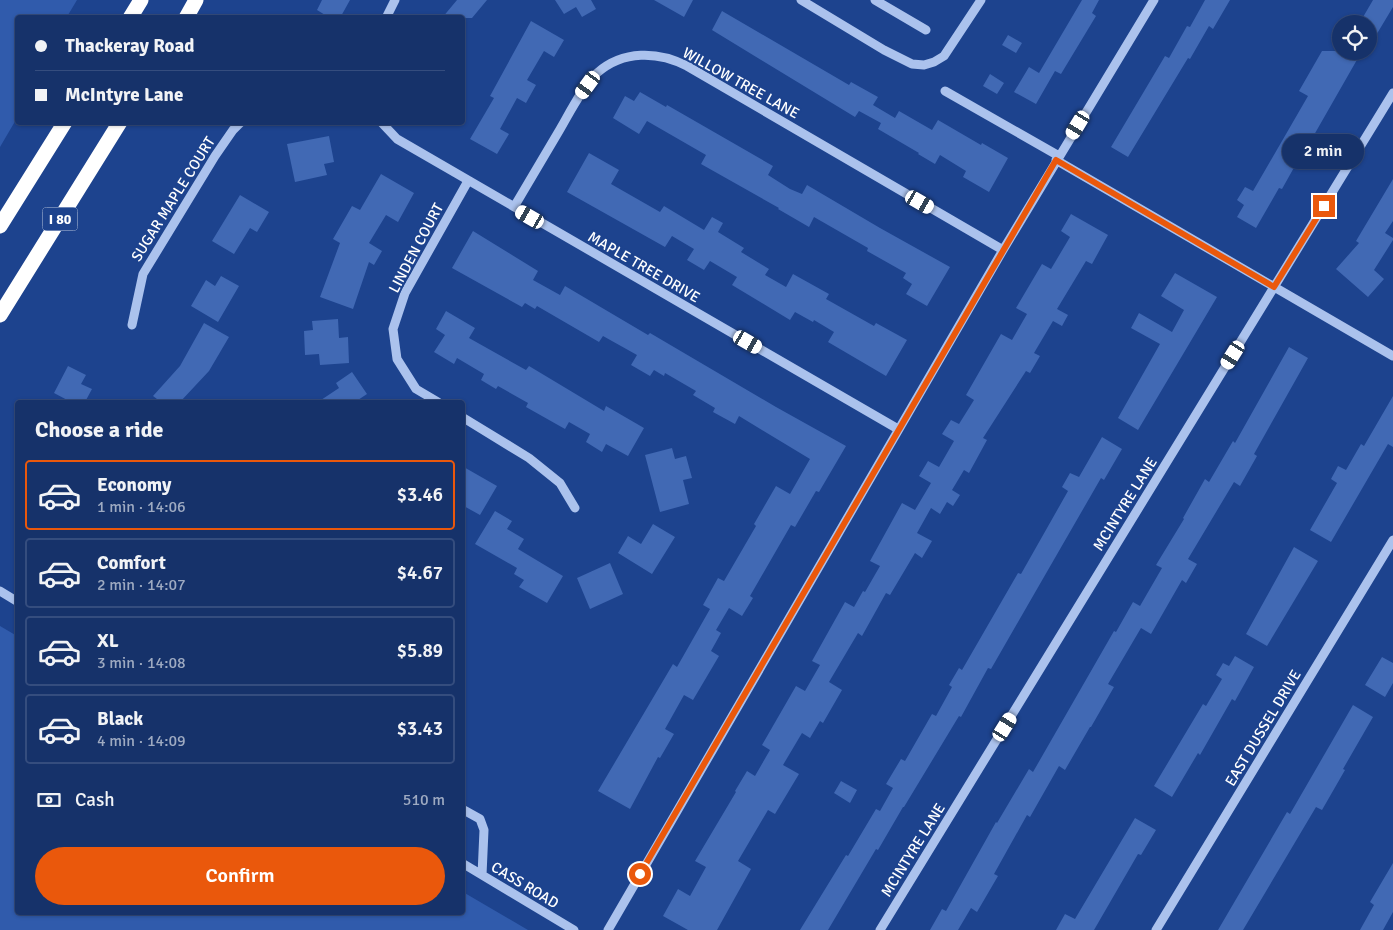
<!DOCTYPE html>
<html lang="en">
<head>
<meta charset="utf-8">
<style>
  :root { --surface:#16326a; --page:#1f3a70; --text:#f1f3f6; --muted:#9eaac1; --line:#354d7e; --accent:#ea580c }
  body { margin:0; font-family:Signika,sans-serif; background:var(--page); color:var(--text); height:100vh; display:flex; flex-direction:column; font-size:19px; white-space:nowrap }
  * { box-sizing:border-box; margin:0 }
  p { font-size:16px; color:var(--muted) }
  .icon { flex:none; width:28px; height:28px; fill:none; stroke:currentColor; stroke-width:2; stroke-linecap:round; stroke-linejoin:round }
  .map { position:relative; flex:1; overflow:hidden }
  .drawer { position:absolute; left:15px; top:400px; width:450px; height:515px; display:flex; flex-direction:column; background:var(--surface); border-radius:5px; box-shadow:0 1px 4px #0004,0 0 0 1px var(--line) }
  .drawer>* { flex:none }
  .banner { position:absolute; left:15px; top:15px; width:450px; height:110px; border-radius:5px; box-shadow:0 1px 4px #0004,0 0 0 1px var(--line); display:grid; align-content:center; height:110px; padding:0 20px; background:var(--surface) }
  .tools { position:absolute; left:1332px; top:15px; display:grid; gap:10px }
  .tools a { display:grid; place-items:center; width:45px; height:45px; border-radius:50%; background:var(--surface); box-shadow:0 1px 4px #0004,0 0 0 1px var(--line); font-size:25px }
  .end { position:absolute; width:22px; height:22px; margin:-11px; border:6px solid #ea580c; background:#fff; box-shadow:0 0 0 2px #fff }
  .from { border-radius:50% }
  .bubble { position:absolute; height:35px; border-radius:18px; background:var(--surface); box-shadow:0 1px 4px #0004,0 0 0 1px var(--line); font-size:16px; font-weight:600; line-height:35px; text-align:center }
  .car { position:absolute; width:15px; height:30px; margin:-15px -8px; border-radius:6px; box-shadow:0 0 4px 1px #0007; background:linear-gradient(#fff 24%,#345 0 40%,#fff 0 76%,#345 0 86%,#fff 0) }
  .banner b { display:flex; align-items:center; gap:18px; height:48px; font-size:19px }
  .banner b+b { border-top:1px solid var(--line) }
  .banner i { width:12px; height:12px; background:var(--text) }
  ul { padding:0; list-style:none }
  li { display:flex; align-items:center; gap:15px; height:70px; margin:0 10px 8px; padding:0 10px; border:2px solid var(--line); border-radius:5px }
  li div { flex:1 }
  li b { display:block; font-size:19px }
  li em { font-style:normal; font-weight:600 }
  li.active { border-color:var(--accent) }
  li>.icon { width:45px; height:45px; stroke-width:1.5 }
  h2 { padding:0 20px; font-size:22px; line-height:60px }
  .pay { display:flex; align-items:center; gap:12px; height:55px; padding:0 20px; font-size:19px }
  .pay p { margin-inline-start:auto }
  .primary-button { display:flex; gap:10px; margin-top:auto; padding:10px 20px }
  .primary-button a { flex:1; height:58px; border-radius:30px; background:var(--accent); color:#fff; font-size:20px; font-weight:600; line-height:58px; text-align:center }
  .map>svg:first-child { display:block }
</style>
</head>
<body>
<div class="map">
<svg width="1393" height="930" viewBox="0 0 1393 930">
  <rect width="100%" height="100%" fill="#1d438e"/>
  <path fill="#305bac" d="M0 0H77L68 15V17L18 18 17 118 0 147Z
    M0 626 17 636 18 912H462L463 892 528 930H0Z"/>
  <path fill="#4169b4" d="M322 0H350L340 18H330L317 10Z
    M457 0H487L472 18H442Z
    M555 0H591L596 9 582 17 576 7 564 14Z
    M654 0H693L684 17Z
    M1082 0H1099L1092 13 1096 16 1061 74 1055 71 1036 104 1014 92 1029 67 1039 73Z
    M1205 0H1230L1213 29 1209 26 1190 59 1188 58 1128 157 1111 147 1165 56 1169 58 1187 26 1190 27Z
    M1373 0H1393V7L1369 47V24H1359Z
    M722 11 849 85 851 82 878 97 873 105 895 118 899 111 932 130 938 120 981 145 982 143 1008 158 989 192 963 177 966 171 940 155 935 164 918 154 919 153 878 129 881 123 859 111 855 117 712 30Z
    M531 21 564 40 554 57 544 51 527 80 536 85 526 103 517 98 500 129 509 134 497 154 470 139 494 98 490 96Z
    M1008 35 1022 43 1016 53 1002 45Z
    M1322 51H1362L1310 142 1305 139 1292 162 1296 164 1282 189 1279 188 1256 228 1237 217 1244 205 1237 200 1245 187 1253 191 1308 96 1299 91Z
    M990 74 1004 83 997 94 983 86Z
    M640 92 666 107 667 105 773 166 768 175 790 189 802 194 807 185 880 228 950 267 927 306 906 294 912 284 903 278 906 273 867 251 868 248 814 217 809 227 778 209 779 208 701 164 706 155 647 121 639 134 613 118 625 96 634 101Z
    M329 136 334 162 324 164 327 175 295 182 287 144Z
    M589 153 619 170 611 184 660 212 664 206 704 230 712 217 723 223 718 232 744 248 741 252 769 269 765 275 786 287 793 274 829 294 826 299 874 326 876 323 907 340 886 376 828 342 834 332 814 320 813 322 795 312 790 320 732 285 737 277 710 261 704 270 687 260 694 249 672 236 665 247 567 192Z
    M381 174 414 193 398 222 386 215 369 243 382 251 374 265 369 262 353 309 320 297 340 243 333 239 352 206 360 210Z
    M1393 179V221L1385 233 1393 238V240L1374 270 1384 279 1368 297 1336 269 1359 243 1356 241Z
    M240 195 269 212 257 232 250 228 234 254 212 241Z
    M1071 214 1108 235 1092 264 1086 261 1057 309 1068 315 1062 326 1053 321 1034 353 1040 356 1030 373 1026 371 983 438 987 440 969 473 964 470 952 490 960 495 953 506 947 502 940 514 931 508 917 533 932 541 922 558 915 553 890 595 886 593 862 636 858 633 829 682 842 690 823 723 820 721 810 738 802 733 783 765 799 774 775 814 768 810 738 861 751 869 717 930H688L663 916 678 889 690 896 706 867 695 861 736 792 735 791 747 771 755 776 770 750 762 745 796 686 805 691 820 665 812 661 845 602 854 607 863 591 865 592 880 566 870 561 902 503 915 510 931 483 919 476 928 461 939 467 954 441 942 434 951 420 959 424 974 400 966 395 1001 334 1012 340 1027 314 1016 308 1042 264 1051 269 1070 237 1061 231Z
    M473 231 538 271 533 280 560 295 565 286 648 335 650 333 776 407 846 446 819 492 816 491 795 527 791 525 750 596 753 598 742 616 729 608 716 630 721 633 711 651 719 656 693 700 684 695 665 729 674 734 660 758 658 757 630 809 598 791 673 664 677 667 710 609 703 605 718 578 724 581 756 526 754 524 776 486 790 494 810 459 739 416 735 424 713 412 715 408 693 395 696 391 665 373 664 376 654 370 650 376 631 365 637 355 603 336 599 342 537 306 535 309 525 303 522 307 452 268Z
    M1175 273 1217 297 1138 430 1118 418 1160 344 1131 328 1139 313 1172 332 1184 310 1161 296Z
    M221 276 239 286 218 322 191 306 206 280 215 286Z
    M446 311 475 328 469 338 526 370 529 366 604 411 606 406 644 428 628 456 606 444 602 452 586 442 590 434 569 422 565 429 526 407 528 403 498 386 496 389 481 380 484 374 457 358 454 364 434 352 445 335 436 329Z
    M338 319 339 338 348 337 349 363 320 365 319 354 305 355 304 331 313 330 312 321Z
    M204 323 229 337 209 371 180 402H161L153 396 180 366Z
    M1289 347 1308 358 1254 454 1257 456 1240 486 1234 482 1188 559 1197 564 1186 583 1182 580 1151 634 1141 628 1108 684 1114 687 1091 727H1090L1065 770 1059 766 1030 817 1027 815 994 874 998 876 977 912 971 908 958 930H930L942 909 946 911 996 822 997 823 1029 769 1033 772 1114 631 1116 632 1133 602 1140 606 1162 568 1156 565 1184 519 1183 518 1205 479 1209 482 1233 441 1235 443Z
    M68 366 86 375 81 384 92 389 85 402H71L54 393Z
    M352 372 367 394 355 402H318L339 388 336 383Z
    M1393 396V447L1388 444 1331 542 1310 530 1337 483 1331 479 1338 466 1346 470 1361 444 1364 446Z
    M1102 437 1122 449 1104 480 1101 478 991 669 988 668 961 717 959 716 904 807H903L878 850 876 849 828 930H800L846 855 848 856 876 809 880 811 893 788 886 784 901 759 905 761 932 714 936 716 952 687 949 685 959 668 962 670 1018 573 1021 574 1068 491 1062 487 1070 473 1079 477Z
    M672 448 675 459 686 456 692 478 683 480 689 504 660 512 645 455Z
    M462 466 497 486 480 515 462 505Z
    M495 511 512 521 507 529 524 539 518 549 563 576 547 603 519 587 524 580 514 574 517 568 475 544Z
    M653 524 675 537 652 574 618 553 628 536 641 544Z
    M1294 547 1318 561 1267 646 1246 634Z
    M610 563 623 594 590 609 577 578Z
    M1235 656 1254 667 1235 701 1232 699 1200 755 1198 753 1172 797 1154 786 1203 704 1206 706 1222 679 1216 675 1223 663 1229 666Z
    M1382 657 1393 663V683L1385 697 1365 685Z
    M1353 705 1373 717 1343 769 1345 770 1322 810 1316 807 1243 930H1218L1287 812 1290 814Z
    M841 781 857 790 850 803 834 793Z
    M1135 818 1156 830 1141 855 1138 854 1094 930H1056L1065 914 1075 919Z
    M1393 863V912L1383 930H1360L1374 905 1370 902Z"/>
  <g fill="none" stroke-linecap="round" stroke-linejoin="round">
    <path stroke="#abc2ed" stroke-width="9" d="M801 0 884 50 912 64 924 65 934 62 944 56 981 0
      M875 0 926 30
      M386 18 395 0
      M945 91 1059 156
      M381 122 397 139 898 429
      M1056 160 1393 356
      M514 207C529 182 544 156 559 131 569 114 583 86 597 73 623 50 658 51 687 66L1003 250
      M132 325 143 274 215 156 233 130 241 122
      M438 402 416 389 397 359 393 329 405 293 468 181
      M462 417 529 458 560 483 575 508
      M0 591 18 602
      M462 809 480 819 484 830 482 875
      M462 863 574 930
      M608 930 1003 250 1154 0
      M880 930 1393 93
      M1156 930 1393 540"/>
    <path stroke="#fff" stroke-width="15" d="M130 18 141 0
      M186 18 196 0
      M0 226 65 122
      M0 315 120 122"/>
  </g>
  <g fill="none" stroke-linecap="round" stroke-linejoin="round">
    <path stroke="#ea580c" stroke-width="6" d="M640 874 1056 160 1274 287 1324 206"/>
  </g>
  <g text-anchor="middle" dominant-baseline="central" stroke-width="4" stroke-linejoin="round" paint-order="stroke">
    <rect fill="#1d438e" stroke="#bbc7dd" stroke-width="1" x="42.5" y="207.5" width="35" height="23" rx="4"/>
    <g font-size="14" font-weight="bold" fill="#fff">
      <text x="60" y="219">I 80</text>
    </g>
    <g font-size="15" fill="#fff" stroke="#1d438e">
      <text transform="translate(741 83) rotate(29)">WILLOW TREE LANE</text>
      <text transform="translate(173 199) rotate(-58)">SUGAR MAPLE COURT</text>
      <text transform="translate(416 248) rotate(-62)">LINDEN COURT</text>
      <text transform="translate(644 267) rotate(30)">MAPLE TREE DRIVE</text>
      <text transform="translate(1125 504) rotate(-58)">MCINTYRE LANE</text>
      <text transform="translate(1263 728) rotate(-59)">EAST DUSSEL DRIVE</text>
      <text transform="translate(913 850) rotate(-58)">MCINTYRE LANE</text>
      <text transform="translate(525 885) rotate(31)">CASS ROAD</text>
    </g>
  </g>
</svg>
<div class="tools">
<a><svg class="icon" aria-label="locate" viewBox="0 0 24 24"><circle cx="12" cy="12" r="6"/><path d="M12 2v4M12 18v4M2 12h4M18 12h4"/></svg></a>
</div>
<i class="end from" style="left:640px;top:874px"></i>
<i class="end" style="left:1324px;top:206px"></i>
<div class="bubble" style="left:1282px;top:134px;width:82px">2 min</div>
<i class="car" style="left:588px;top:85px;rotate:216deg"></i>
<i class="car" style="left:1078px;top:125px;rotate:211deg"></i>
<i class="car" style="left:920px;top:202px;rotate:120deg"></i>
<i class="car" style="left:530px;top:217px;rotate:300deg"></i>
<i class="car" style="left:748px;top:342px;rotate:120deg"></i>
<i class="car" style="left:1233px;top:355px;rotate:212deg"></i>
<i class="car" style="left:1005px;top:727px;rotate:32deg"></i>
<div class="banner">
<b><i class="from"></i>Thackeray Road</b>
<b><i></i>McIntyre Lane</b>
</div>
<section class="drawer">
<h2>Choose a ride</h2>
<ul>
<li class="active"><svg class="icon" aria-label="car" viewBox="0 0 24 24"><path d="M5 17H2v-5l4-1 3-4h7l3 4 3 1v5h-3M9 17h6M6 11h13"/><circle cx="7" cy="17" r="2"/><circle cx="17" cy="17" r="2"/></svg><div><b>Economy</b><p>1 min · 14:06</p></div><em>$3.46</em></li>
<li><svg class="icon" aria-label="car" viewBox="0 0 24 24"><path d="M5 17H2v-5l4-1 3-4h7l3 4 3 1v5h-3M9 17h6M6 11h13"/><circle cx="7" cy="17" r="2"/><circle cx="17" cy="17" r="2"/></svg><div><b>Comfort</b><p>2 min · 14:07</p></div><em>$4.67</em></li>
<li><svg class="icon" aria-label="car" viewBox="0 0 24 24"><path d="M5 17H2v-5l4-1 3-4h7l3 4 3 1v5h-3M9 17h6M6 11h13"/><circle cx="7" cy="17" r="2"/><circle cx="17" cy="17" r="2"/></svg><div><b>XL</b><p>3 min · 14:08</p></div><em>$5.89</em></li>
<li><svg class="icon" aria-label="car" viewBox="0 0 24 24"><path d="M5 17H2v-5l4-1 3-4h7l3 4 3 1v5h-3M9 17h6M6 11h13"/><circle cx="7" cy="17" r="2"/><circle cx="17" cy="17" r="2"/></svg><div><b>Black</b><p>4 min · 14:09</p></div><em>$3.43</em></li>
</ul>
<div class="pay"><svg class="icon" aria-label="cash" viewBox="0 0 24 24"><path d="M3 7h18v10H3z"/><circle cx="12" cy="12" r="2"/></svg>Cash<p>510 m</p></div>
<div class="primary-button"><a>Confirm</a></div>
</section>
</div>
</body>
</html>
